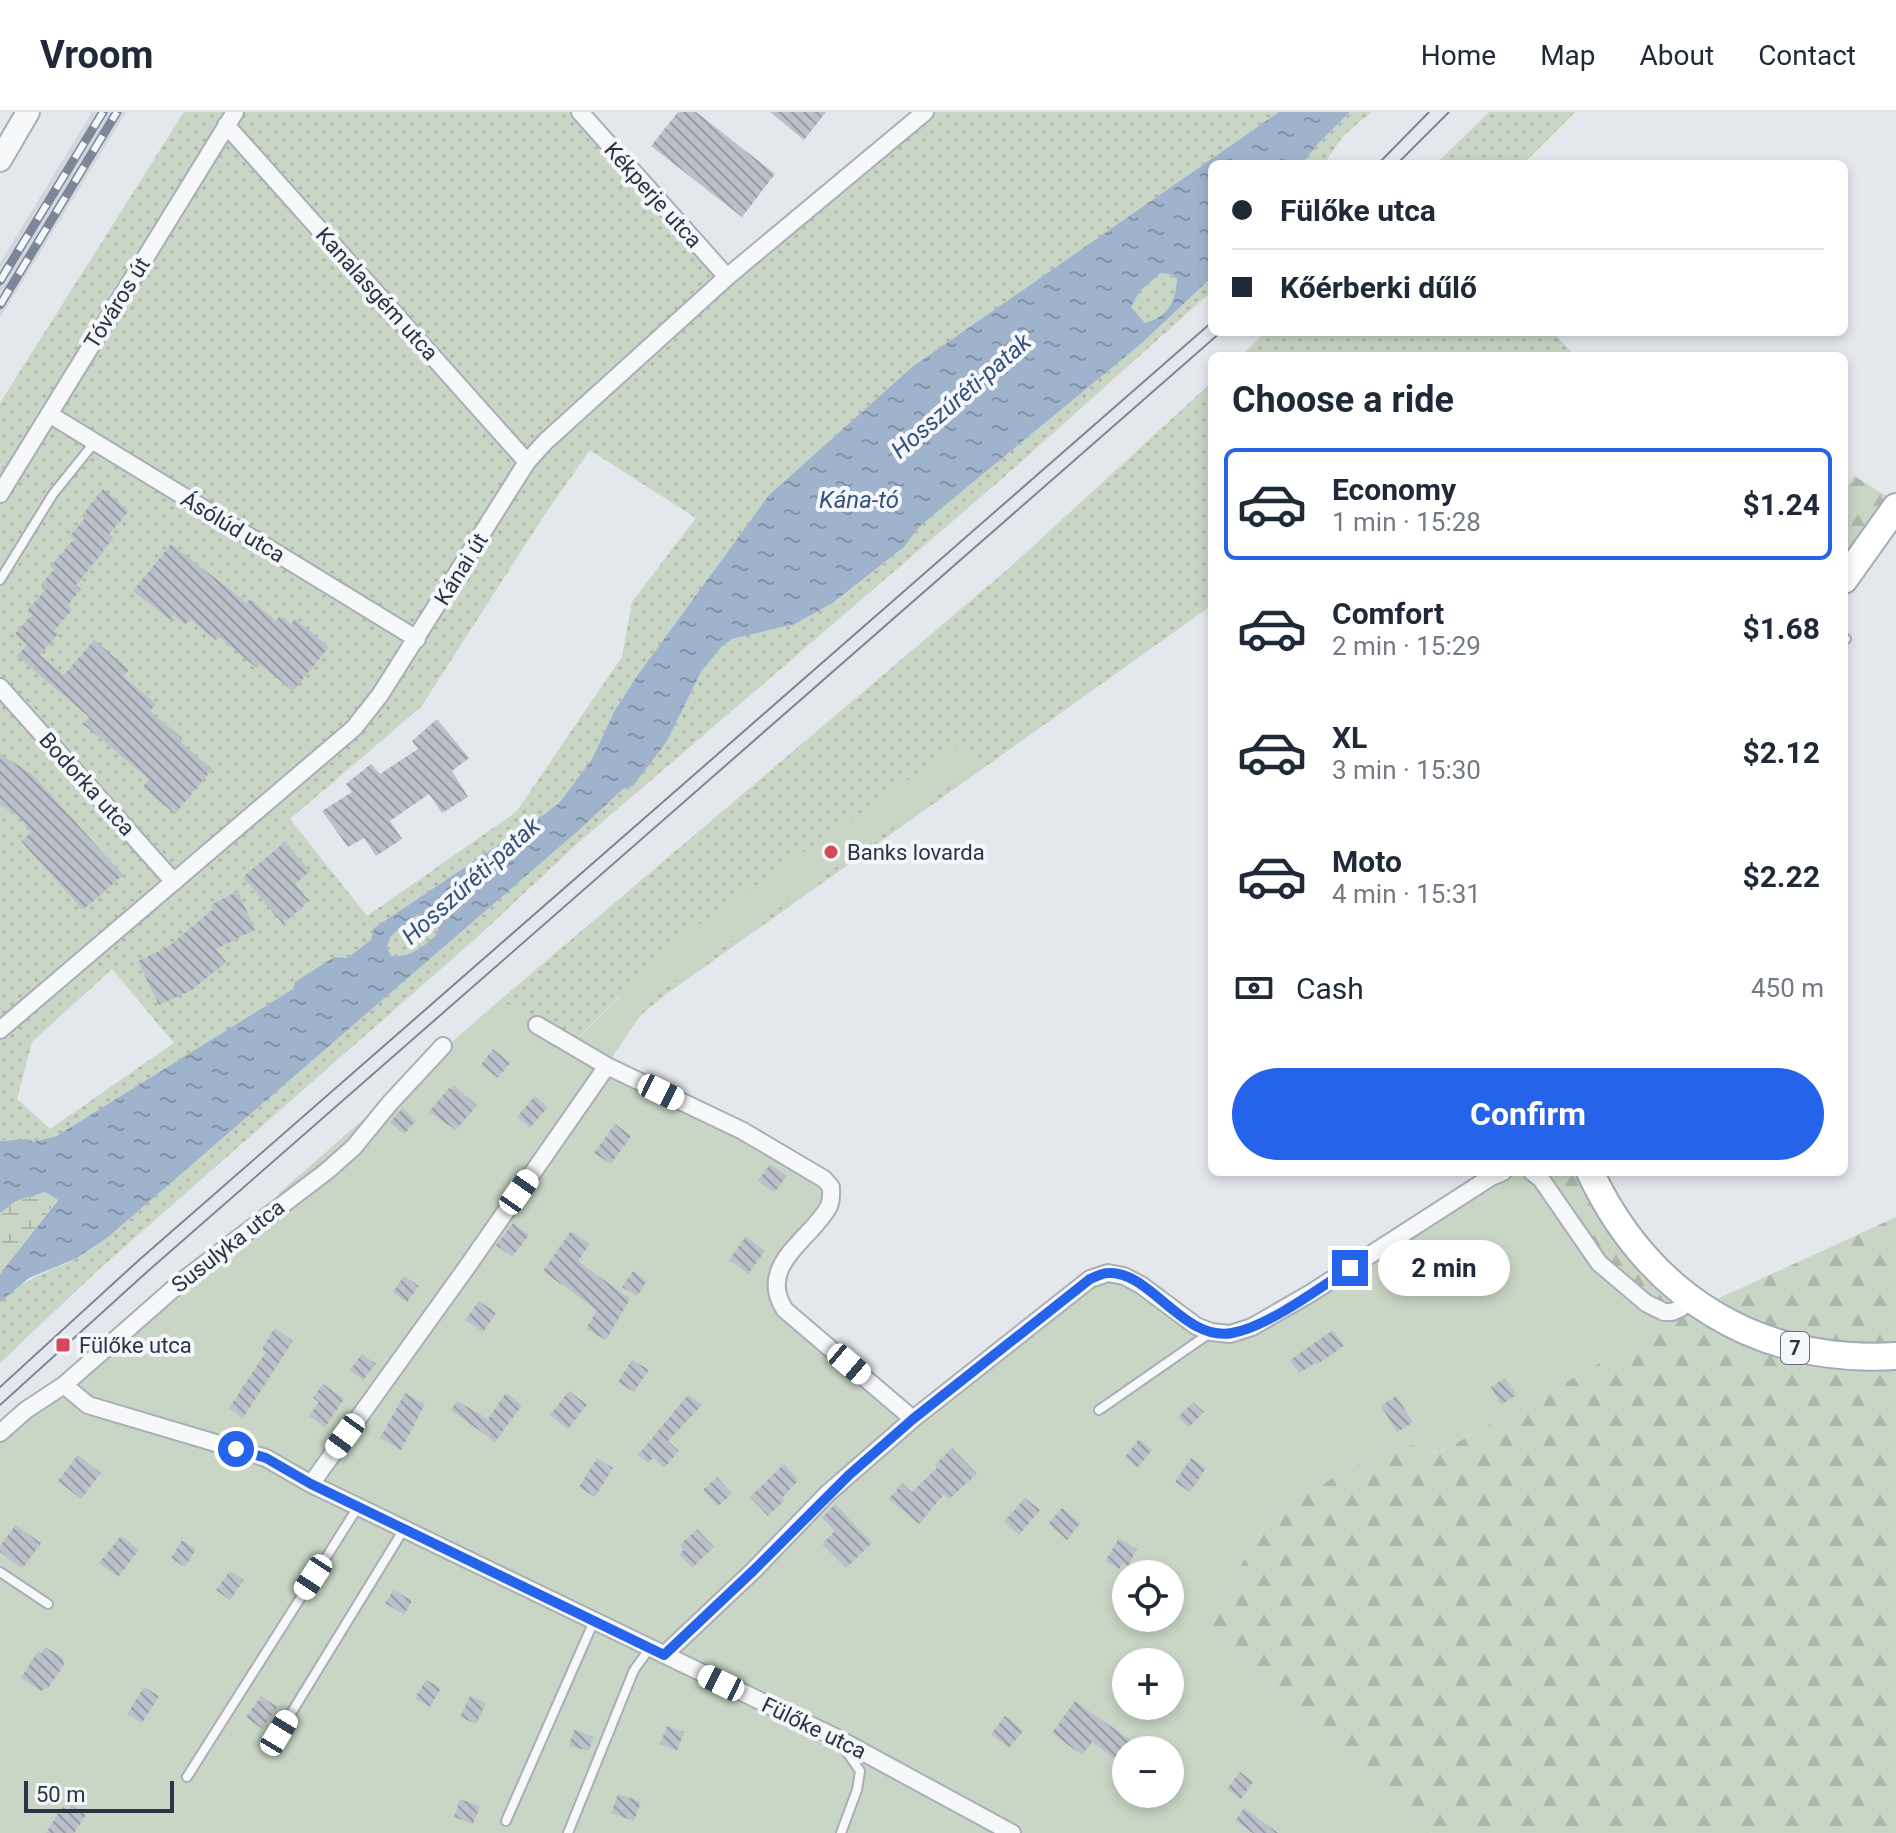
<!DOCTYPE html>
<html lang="en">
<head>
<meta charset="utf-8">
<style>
  :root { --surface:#fff; --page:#f2f2f3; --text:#1f2937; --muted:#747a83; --line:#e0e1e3; --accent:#2563eb }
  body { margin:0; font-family:Roboto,sans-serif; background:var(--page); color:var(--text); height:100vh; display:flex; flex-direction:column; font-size:30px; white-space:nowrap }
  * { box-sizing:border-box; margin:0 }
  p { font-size:26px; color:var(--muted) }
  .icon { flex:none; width:44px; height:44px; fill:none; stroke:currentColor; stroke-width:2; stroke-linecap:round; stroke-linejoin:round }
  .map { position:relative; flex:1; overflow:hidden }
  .details { position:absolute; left:1208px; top:240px; width:640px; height:824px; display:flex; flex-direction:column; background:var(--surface); border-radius:12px; box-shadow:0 4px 12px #0003 }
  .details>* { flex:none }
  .banner { position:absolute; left:1208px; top:48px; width:640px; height:176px; border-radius:12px; box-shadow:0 4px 12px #0003; display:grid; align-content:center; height:176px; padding:0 24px; background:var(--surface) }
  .buttons { position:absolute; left:1112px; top:1448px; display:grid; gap:16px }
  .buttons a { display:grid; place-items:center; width:72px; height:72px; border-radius:50%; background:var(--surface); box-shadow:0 4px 12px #0003; font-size:40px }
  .scale { position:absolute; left:24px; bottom:20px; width:150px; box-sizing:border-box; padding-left:8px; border:4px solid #2b3445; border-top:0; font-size:22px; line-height:28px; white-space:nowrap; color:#2b3445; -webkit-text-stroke:6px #f4f6f9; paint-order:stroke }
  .end { position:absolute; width:36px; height:36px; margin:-18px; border:10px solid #2563eb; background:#fff; box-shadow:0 0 0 4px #fff }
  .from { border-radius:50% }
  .bubble { position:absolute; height:56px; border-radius:28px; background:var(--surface); box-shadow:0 4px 12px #0003; font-size:26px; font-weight:700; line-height:56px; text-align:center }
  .car { position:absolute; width:24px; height:48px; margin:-24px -12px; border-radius:10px; box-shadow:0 0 6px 2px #0007; background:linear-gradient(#fff 24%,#345 0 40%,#fff 0 76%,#345 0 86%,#fff 0) }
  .banner b { display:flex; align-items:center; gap:28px; height:76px; font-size:30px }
  .banner b+b { border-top:2px solid var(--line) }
  .banner i { width:20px; height:20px; background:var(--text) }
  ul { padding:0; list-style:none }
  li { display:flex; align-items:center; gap:24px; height:112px; margin:0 16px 12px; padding:0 8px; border:4px solid transparent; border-radius:12px }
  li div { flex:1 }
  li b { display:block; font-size:30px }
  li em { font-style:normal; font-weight:700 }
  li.on { border-color:var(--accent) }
  li>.icon { width:72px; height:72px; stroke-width:1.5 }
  h2 { padding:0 24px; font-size:36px; line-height:96px }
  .pay { display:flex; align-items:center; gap:20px; height:88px; padding:0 24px; font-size:30px }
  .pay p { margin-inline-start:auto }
  .cta { display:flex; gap:16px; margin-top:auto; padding:16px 24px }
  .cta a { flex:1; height:92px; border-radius:48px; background:var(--accent); color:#fff; font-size:32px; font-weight:700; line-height:92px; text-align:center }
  header { display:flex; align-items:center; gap:48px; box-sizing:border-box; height:112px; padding:0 40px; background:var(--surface); border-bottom:2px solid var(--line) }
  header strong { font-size:38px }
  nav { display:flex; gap:44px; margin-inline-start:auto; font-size:28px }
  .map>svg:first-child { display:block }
</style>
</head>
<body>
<header>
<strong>Vroom</strong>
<nav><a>Home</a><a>Map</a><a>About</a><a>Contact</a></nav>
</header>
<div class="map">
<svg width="1896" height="1721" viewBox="0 0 1896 1721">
  <defs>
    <pattern id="grass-dots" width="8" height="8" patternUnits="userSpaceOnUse" patternTransform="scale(2)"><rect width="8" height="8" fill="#c9d6c5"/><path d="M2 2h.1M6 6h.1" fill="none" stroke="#adb8ab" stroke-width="1.8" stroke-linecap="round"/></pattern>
    <pattern id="forest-firs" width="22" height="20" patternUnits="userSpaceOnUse" patternTransform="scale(2)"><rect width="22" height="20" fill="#c9d6c5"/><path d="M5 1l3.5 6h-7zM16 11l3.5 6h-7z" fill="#adb8ab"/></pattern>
    <pattern id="wetland-marsh" width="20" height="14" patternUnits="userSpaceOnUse" patternTransform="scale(2)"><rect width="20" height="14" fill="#c9d6c5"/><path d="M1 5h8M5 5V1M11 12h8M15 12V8" fill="none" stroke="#adb8ab"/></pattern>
    <pattern id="water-ripples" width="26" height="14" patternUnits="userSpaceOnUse" patternTransform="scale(2)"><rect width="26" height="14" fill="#9fb4cc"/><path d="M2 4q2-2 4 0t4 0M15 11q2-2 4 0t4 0" fill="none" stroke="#8293a7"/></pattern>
    <pattern id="building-back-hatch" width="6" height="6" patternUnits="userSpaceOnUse" patternTransform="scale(2)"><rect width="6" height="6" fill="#bbc0ca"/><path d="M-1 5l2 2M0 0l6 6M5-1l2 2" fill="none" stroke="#989da6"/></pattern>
  </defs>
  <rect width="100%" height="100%" fill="#e4e7ec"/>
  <path fill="#d2d6de" d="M92 0H126L0 206V151Z"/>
  <path fill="url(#grass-dots)" fill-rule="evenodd" d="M184 0H580L727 165 925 0H1279L912 255 769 383 637 564 614 600 592 647 559 691 546 701 374 816 371 828 347 846 334 845 295 870 294 877 71 1015C60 1022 46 1029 34 1030 22 1032 14 1026 0 1029V291ZM590 338 696 406 632 490 622 545 516 700 367 804 290 707 421 595 547 399ZM112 857 174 931 50 1017 17 987 32 930Z
    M1350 0H1371L1343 24 1324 52H1302L1317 33Z
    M1489 0H1575L1523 52H1436Z
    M1161 161 1169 162 1177 167C1175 191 1170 204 1145 212L1131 195 1140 179Z
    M1212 165V179L1004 365 578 731 475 827 97 1159 0 1251V1190C24 1166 44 1162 73 1148 85 1142 96 1134 107 1126L578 719 623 677 633 674 666 631 701 560 722 534 731 527 795 512 834 491 904 435 920 414 1142 231Z
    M1266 220H1553L1575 244H1241Z
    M1212 270V493L661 886 639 905 619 885 572 931 500 888 1008 457Z
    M417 803H428L438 812 437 822C423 835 410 846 391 844L387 835 391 824Z"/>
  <path fill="url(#forest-firs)" d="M1854 364 1888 385 1844 448V379Z
    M1532 1060H1576L1622 1139 1669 1187 1664 1200 1599 1151Z
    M1896 1105V1721H1432L1206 1511 1272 1401 1349 1357 1404 1330 1438 1341 1702 1194Z"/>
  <path fill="url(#wetland-marsh)" d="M45 1080 58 1087 0 1162V1101L16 1089Z"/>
  <path fill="#c9d6c5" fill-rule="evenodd" d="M960 632 978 654 652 886 638 903 639 905 607 953 824 1067 831 1090 800 1127 778 1187 913 1306 1108 1161 1196 1214 1230 1222 1503 1060H1532L1581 1128 1646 1191 1702 1194 1438 1341 1404 1330 1349 1357 1272 1401 1206 1511 1432 1721H0V1321L284 1089 278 1082 500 888 573 931 681 825ZM1126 1462H1170V1506H1126ZM1126 1550H1170V1594H1126ZM1126 1638H1170V1682H1126Z"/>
  <path fill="url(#water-ripples)" fill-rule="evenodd" d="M1279 0H1350L1317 33 1302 52H1212V165L1142 231 920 414 904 435 833 491 795 512 732 527 722 534 701 560 666 631 633 674 623 677 578 719 107 1126 77 1146 29 1166 0 1190V1162L58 1088 45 1080 16 1089 0 1101V1029L27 1027 34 1030 56 1024 71 1015 293 877 295 870 334 845 347 846 371 828 374 816 546 701 559 691 592 647 614 600 637 564 769 383 912 255ZM1161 161 1169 162 1177 167C1175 191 1169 204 1145 211L1131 195 1140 179ZM417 803 429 804 438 812 437 822C423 835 410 846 391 844L387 835 391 824Z"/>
  <path fill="url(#building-back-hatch)" d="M678 0H696L775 62 742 105 651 34Z
    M770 0H826L804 28Z
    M103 377 129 399 109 422 113 426 98 446 76 473 81 477 68 493 72 497 54 519 58 522 40 543 64 563 94 528 129 558 123 564 156 592 150 599 182 626 179 629 212 657 175 702 143 675 149 667 83 612 89 605 17 544 27 533 15 522 32 503 27 499 46 477 41 473 54 457 51 454 74 427 70 424 86 405 83 402Z
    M171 432 247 491 250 487 276 509 280 504 291 512 295 507 329 535 293 579 260 552 257 556 219 525 216 528 190 507 185 513 174 503 170 508 133 479Z
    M437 607 469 646 452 659 468 685 442 701 429 682 390 709 402 727 376 744 364 726 348 735 322 699 352 680 346 672 371 652 380 662 418 637 412 629Z
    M0 642 33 663 123 763 83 798 21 729 31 720 19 704 0 693Z
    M285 730 310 759 295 772 309 789 283 812 243 765Z
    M238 779 255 818 216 837 226 850 192 878 159 893 138 849 168 835 213 797 211 793Z
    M493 937 510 951 498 966 481 953Z
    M454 974 477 993 456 1018 429 1000 449 976 451 977Z
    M535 984 548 995 530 1016 517 1005Z
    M403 996 416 1009 404 1022 390 1010Z
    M615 1012 631 1024 611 1052 594 1041Z
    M770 1052 787 1064 774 1081 758 1069Z
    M513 1111 529 1123 512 1145 496 1133Z
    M571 1119 590 1132 578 1149 630 1187 606 1228 586 1217 597 1198 543 1159Z
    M746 1124 765 1139 748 1162 729 1148Z
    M633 1159 647 1169 637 1184 622 1175Z
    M404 1164 419 1174 407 1190 393 1180Z
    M479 1189 496 1201 483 1220 465 1208Z
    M275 1216 293 1229 243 1306 229 1296 266 1240 262 1237Z
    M1333 1218 1344 1234 1316 1253 1315 1251 1299 1261 1290 1248Z
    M362 1242 376 1252 363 1268 350 1258Z
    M632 1248 649 1258 634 1280 618 1270Z
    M1505 1266 1516 1283 1501 1293 1491 1275Z
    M323 1272 344 1287 325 1315 309 1304 319 1290 313 1286Z
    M569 1279 587 1293 568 1317 550 1303Z
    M405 1281 425 1292 401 1338 380 1326Z
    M506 1281 522 1293 495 1330 451 1298 457 1289 488 1307Z
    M688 1283 702 1293 668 1329 679 1339 664 1356 653 1346 648 1351 638 1343Z
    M1396 1284 1413 1310 1397 1320 1381 1294Z
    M1193 1290 1204 1300 1189 1315 1178 1305Z
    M1139 1327 1152 1338 1138 1355 1125 1345Z
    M952 1336 977 1362 949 1387 944 1382 919 1412 889 1387 902 1371 912 1380 937 1356 935 1353Z
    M78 1343 101 1361 81 1387 58 1369Z
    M597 1346 613 1356 595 1385 579 1375Z
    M1191 1346 1206 1356 1190 1380 1175 1370Z
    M784 1352 798 1368 782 1386 785 1388 768 1404 750 1385Z
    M717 1365 732 1382 718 1394 703 1378Z
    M1025 1386 1040 1398 1019 1423 1004 1410Z
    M835 1392 872 1431 846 1456 822 1432 835 1419 822 1406Z
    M1062 1396 1080 1411 1067 1428 1049 1411Z
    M16 1413 41 1431 22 1457 0 1440V1434Z
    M697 1417 714 1435 692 1456 679 1442 684 1438 680 1433Z
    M121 1424 139 1438 118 1465 99 1451Z
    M1119 1426 1137 1437 1128 1454 1123 1451 1119 1457 1105 1449Z
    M182 1428 196 1437 185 1455 171 1446Z
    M230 1459 244 1468 230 1488 216 1478Z
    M394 1478 412 1489 404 1503 385 1491Z
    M45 1535 63 1546 64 1553 48 1576 41 1579 21 1566 38 1539 41 1542Z
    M426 1568 441 1576 430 1595 415 1586Z
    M144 1575 159 1584 142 1611 127 1602Z
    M261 1584 277 1595 262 1617 246 1605Z
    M470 1584 486 1591 476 1612 460 1605Z
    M1075 1589 1144 1638H1126V1656L1092 1630 1082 1643 1052 1621Z
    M1005 1604 1023 1619 1009 1636 991 1622Z
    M667 1614 684 1620 677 1639 660 1632Z
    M574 1618 593 1625 589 1639 569 1634Z
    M1240 1660 1253 1670 1241 1687 1227 1677Z
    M618 1682 641 1690 634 1709 611 1701Z
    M460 1687 480 1694 473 1712 454 1705Z
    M71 1693 86 1703 74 1721H46L62 1695 68 1698Z
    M1244 1696 1278 1721H1253L1235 1709Z"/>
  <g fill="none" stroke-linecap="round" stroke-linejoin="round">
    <defs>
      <path id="service" d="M0 468 53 382 94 331
        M1844 526 1846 527
        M1099 1298 1210 1221
        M0 1460 48 1492
        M279 1621 404 1417
        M187 1665 358 1395
        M506 1709 594 1509
        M568 1721 634 1558 650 1536
        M841 1721 857 1678 860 1659 842 1633"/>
      <path id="minor" d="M580 0 727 165
        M226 13 527 350
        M49 302 417 527
        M0 382 235 0
        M0 575 174 770
        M537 913 607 954 743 1019 824 1067 831 1075C831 1082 832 1087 829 1094 814 1125 755 1153 785 1198L913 1307
        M0 918 354 616 380 583 527 350 545 330 727 165 925 0
        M1532 1060 1541 1067 1599 1151 1646 1191 1664 1200H1672L1681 1196 1690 1186
        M64 1273 88 1293 266 1346 311 1372 837 1626 1012 1721
        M0 1321 26 1298 64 1273 181 1170 327 1059 354 1035 390 991 443 934
        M311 1372 467 1155 607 954
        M664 1543 754 1458 827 1382 913 1307 1090 1167 1108 1161 1124 1164 1141 1173 1196 1214 1211 1220 1230 1222 1252 1215 1311 1181 1491 1065 1503 1060"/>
      <path id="tertiary" d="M0 48 28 0"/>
      <path id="primary" d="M1844 468 1896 395
        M1590 1060C1649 1185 1758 1252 1896 1244"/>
    </defs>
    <use href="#service" stroke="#a9aeb7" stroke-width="12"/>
    <use href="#minor" stroke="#a9aeb7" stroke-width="20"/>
    <use href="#tertiary" stroke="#a9aeb7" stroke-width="26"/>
    <use href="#primary" stroke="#a3abb8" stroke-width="30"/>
    <use href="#service" stroke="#f7f8fa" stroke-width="8"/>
    <use href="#minor" stroke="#f7f8fa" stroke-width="16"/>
    <use href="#tertiary" stroke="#f7f8fa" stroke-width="22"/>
    <use href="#primary" stroke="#fff" stroke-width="26"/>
    <path stroke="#7d8696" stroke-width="2" d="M1378 52 1429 0
      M1397 52 1449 0
      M0 1275 139 1148 1212 210
      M0 1293 148 1159 1221 220"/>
    <defs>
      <path id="rail" d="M0 169 103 0
        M0 193 117 0"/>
    </defs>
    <use href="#rail" stroke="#7d8696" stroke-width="9"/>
    <use href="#rail" stroke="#f4f6f9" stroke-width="6" stroke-dasharray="18" stroke-linecap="butt"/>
  </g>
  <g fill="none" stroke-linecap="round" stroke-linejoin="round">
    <path stroke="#2563eb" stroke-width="10" d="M236 1337 266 1346 311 1372 664 1543 754 1458 849 1363 913 1307 1090 1167C1095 1165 1102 1161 1108 1161 1150 1158 1183 1230 1232 1221 1267 1215 1320 1176 1350 1156"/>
  </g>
  <g fill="#d1495b" stroke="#f4f6f9" stroke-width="3">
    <circle cx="831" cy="740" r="8"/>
    <rect x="55" y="1225" width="16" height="16" rx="4"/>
  </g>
  <g text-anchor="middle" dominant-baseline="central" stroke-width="8" stroke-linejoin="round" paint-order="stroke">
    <rect fill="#f4f6f9" stroke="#676e7b" stroke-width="2" x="1781" y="1220" width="28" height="32" rx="6"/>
    <g font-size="20" font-weight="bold" fill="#2b3445">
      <text x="1795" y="1236">7</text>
    </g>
    <g font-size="22" fill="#2b3445" stroke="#f4f6f9">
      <text transform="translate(653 83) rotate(48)">Kékperje utca</text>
      <text transform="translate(377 182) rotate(48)">Kanalasgém utca</text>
      <text transform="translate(117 191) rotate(-58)">Tóváros út</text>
      <text transform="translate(233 415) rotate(31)">Ásólúd utca</text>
      <text transform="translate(461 457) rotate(-58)">Kánai út</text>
      <text transform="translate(87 672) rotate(48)">Bodorka utca</text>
      <text transform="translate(228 1134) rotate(-38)">Susulyka utca</text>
      <text transform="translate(814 1616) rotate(26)">Fülőke utca</text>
    </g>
    <g font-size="22" fill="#2b3445" stroke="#f4f6f9" text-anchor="start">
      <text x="847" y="740">Banks lovarda</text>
      <text x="79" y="1233">Fülőke utca</text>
    </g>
    <g font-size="24" font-style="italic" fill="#34527a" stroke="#f4f6f9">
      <text transform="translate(961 284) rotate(-41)">Hosszúréti-patak</text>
      <text x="859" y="388">Kána-tó</text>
      <text transform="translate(471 769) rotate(-42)">Hosszúréti-patak</text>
    </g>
  </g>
</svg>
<div class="buttons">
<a><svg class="icon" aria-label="locate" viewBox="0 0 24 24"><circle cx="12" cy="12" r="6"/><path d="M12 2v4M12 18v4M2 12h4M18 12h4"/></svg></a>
<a>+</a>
<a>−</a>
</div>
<div class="scale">50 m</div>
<i class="end from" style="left:236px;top:1337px"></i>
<i class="end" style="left:1350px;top:1156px"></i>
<div class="bubble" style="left:1378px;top:1128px;width:132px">2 min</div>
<i class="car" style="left:661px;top:980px;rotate:116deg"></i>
<i class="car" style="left:519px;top:1080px;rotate:35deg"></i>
<i class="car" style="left:849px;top:1252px;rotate:130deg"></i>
<i class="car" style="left:345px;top:1324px;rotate:216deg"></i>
<i class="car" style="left:313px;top:1465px;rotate:213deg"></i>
<i class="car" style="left:721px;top:1571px;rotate:296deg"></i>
<i class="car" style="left:279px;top:1621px;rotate:31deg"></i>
<div class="banner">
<b><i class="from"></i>Fülőke utca</b>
<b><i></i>Kőérberki dűlő</b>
</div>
<section class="details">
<h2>Choose a ride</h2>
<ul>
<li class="on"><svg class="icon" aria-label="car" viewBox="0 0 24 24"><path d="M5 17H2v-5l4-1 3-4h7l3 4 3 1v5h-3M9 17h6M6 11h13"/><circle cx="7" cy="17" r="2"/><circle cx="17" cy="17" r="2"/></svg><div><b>Economy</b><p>1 min · 15:28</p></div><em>$1.24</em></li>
<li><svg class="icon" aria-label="car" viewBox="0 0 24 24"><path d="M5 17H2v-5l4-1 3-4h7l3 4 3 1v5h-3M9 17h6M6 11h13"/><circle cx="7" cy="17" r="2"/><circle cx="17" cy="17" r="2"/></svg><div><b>Comfort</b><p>2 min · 15:29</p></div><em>$1.68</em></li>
<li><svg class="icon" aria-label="car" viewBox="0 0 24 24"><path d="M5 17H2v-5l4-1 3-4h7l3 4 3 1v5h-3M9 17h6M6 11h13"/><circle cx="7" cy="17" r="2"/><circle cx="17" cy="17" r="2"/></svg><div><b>XL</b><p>3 min · 15:30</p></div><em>$2.12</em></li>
<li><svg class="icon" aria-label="car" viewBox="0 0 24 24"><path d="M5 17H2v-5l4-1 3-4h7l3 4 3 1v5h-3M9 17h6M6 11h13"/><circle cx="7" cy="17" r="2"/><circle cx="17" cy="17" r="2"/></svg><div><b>Moto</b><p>4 min · 15:31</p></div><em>$2.22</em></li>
</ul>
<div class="pay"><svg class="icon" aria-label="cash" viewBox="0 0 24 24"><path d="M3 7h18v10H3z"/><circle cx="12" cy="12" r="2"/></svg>Cash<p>450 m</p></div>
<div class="cta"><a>Confirm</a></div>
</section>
</div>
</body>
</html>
